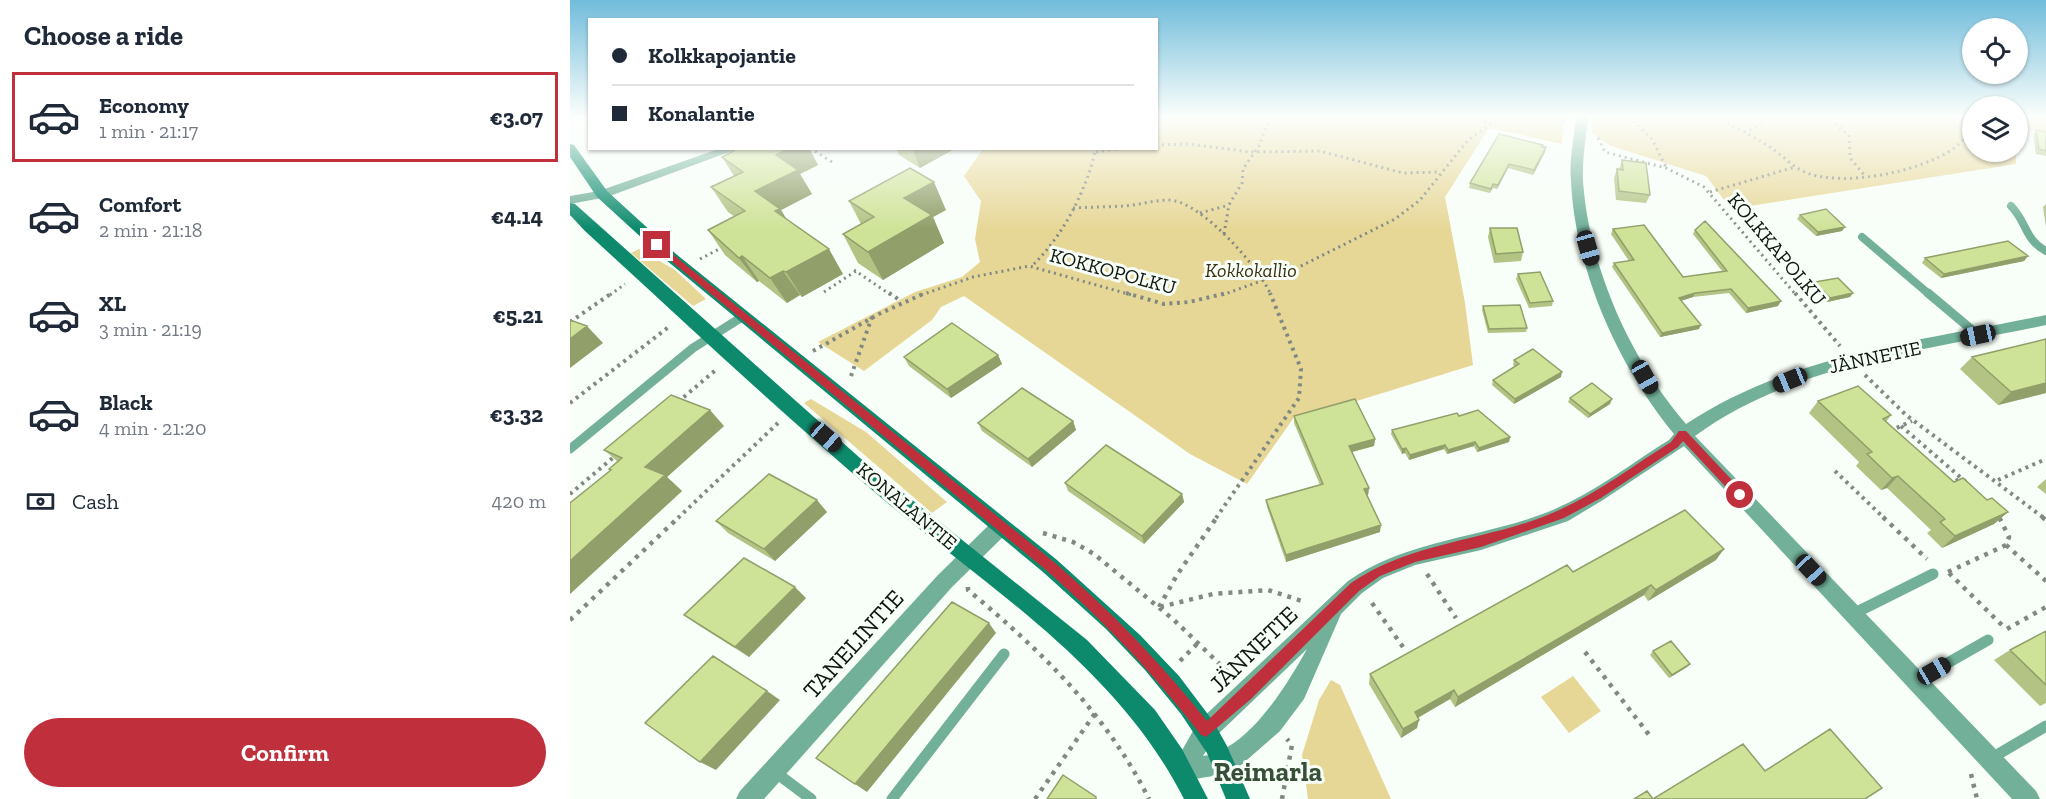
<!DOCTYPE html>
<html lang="en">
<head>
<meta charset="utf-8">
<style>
  :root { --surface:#fff; --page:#f2f2f3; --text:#1f2937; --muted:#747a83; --line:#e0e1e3; --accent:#c0303c }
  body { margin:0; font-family:"Zilla Slab",serif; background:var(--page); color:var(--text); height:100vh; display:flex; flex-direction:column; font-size:22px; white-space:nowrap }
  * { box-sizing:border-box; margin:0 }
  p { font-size:20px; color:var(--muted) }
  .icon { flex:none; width:33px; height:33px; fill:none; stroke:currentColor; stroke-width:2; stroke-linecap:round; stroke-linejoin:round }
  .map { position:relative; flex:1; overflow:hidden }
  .details { display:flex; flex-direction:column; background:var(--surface); width:570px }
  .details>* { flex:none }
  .hud { position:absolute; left:18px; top:18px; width:570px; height:132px; border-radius:0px; box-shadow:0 2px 4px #0004; display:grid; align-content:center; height:132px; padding:0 24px; background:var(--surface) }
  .tools { position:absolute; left:1392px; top:18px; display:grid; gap:12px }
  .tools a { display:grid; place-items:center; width:66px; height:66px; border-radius:50%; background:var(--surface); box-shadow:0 2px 4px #0004; font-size:30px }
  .end { position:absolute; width:27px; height:27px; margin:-14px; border:8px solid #c0303c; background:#fff; box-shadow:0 0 0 3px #fff }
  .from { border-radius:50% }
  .car { position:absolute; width:18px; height:36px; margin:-18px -9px; border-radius:8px; box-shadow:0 0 4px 2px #0007; background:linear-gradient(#222 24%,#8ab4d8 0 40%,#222 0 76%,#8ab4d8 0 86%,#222 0) }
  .hud b { display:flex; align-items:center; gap:21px; height:57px; font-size:22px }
  .hud b+b { border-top:2px solid var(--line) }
  .hud i { width:15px; height:15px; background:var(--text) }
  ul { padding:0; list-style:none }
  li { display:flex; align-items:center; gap:18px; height:90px; margin:0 12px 9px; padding:0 12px; border:3px solid transparent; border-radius:0px }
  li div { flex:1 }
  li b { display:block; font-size:22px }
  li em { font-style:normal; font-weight:700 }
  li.current { border-color:var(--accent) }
  li>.icon { width:54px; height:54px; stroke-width:1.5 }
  h2 { padding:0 24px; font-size:27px; line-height:72px }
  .pay { display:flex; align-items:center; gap:15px; height:66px; padding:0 24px; font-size:22px }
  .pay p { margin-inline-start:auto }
  .primary-button { display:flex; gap:12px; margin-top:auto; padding:12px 24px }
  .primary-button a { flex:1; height:69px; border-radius:36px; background:var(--accent); color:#fff; font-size:24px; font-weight:700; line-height:69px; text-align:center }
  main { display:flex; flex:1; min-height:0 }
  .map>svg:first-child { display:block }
</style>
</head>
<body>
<main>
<section class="details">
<h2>Choose a ride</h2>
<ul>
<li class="current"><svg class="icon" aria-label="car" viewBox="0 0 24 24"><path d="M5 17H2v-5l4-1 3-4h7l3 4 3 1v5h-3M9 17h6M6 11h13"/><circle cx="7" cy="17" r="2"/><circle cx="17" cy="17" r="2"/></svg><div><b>Economy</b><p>1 min · 21:17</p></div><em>€3.07</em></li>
<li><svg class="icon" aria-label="car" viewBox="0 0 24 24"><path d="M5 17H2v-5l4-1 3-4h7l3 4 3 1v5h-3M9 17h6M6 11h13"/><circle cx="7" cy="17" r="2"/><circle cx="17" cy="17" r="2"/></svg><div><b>Comfort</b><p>2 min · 21:18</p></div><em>€4.14</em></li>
<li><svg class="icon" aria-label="car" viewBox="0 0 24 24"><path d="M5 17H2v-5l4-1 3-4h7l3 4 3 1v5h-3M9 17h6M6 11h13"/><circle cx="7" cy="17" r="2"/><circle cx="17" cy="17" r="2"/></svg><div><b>XL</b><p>3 min · 21:19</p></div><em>€5.21</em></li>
<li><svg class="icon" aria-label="car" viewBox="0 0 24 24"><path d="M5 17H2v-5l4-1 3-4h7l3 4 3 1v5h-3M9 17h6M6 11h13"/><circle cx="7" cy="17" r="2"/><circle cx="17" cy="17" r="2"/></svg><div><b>Black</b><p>4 min · 21:20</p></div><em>€3.32</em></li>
</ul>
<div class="pay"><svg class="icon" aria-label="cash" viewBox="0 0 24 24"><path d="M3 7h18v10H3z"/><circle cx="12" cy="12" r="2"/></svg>Cash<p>420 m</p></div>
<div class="primary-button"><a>Confirm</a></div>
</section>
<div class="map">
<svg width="1476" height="799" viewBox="0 0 1476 799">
  <rect width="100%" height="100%" fill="#f8fef8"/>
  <path fill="#e7d797" d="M587 117H994L992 144 919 128 875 197 895 303 903 365 761 409 725 416 677 484 620 454 394 296 371 307 362 320 294 371 248 342 345 292 392 277 410 262 405 239 411 201 394 176 413 149 586 148Z
    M1022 117H1402V152H1446V164L1161 209 1136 176 1041 146 1022 134Z
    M1448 117H1476V133L1448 127Z
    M69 249 105 270 136 299 123 306 61 253Z
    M241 399 296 432 377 502 362 513 234 403Z
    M1003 676 1031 711 999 733 971 697Z
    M761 680 770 685 821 799H738L732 755 749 700Z"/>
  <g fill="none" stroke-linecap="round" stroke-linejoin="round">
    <path stroke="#818981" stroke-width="3" stroke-dasharray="2 4" stroke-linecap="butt" d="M890 117 916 122
      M982 117 995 120
      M1059 117 1082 139 1096 167
      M1147 117C1166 128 1185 137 1203 149 1214 157 1224 168 1237 173 1275 187 1349 172 1383 149 1390 144 1396 136 1402 129
      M1255 117 1279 135 1280 158 1295 176
      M1174 132 1188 126 1194 117
      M1028 138 1035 152 1096 168 1134 187 1226 295
      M586 145 619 144 680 152 750 151 833 173 869 172
      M240 148 262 162
      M526 152 552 148
      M1140 192 1225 167
      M503 208C520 207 537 207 554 206 569 205 584 200 599 200 631 201 689 267 701 295
      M630 213 659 205
      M654 234 659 205 672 183 673 169 689 146 700 117
      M130 259 155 246
      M464 264C494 234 517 189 526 148
      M284 270 321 295
      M254 292 286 271
      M40 295 55 284
      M351 295 403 277 459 266 562 295
      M652 295 725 269 825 219 850 200 898 140 931 117"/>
    <path stroke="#818981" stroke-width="4" stroke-dasharray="3 4.5" stroke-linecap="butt" d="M319 293 331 301
      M556 293 594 304 619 302 657 293
      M1225 293 1270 346
      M0 322 42 293
      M243 351 309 314 355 293
      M1295 375 1336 415 1474 518
      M281 376 302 317
      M108 402 148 368
      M0 403 100 326
      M1331 426 1396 482
      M1320 431 1342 421
      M1265 471 1314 518
      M1428 480 1476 459
      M1379 484 1392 478
      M0 494 45 456
      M1428 515 1430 518
      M108 518 208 423
      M646 518 729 398 731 369 700 293"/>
    <path stroke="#818981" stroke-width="4.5" stroke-dasharray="4 6" stroke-linecap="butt" d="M1313 517 1357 559
      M1472 517 1476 520
      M473 533 503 542 524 554 604 620 663 677
      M1436 545 1476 581
      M1378 572 1436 545 1439 537 1429 517
      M1379 573 1436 629
      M857 574 886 618
      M398 587V590C471 651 536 713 579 799
      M802 603 833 647
      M589 607 607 575 647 517
      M590 607 643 594 698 590 732 601
      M0 620 109 517
      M1437 629 1476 607
      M1015 652 1080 736
      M610 661 629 642
      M1401 774 1407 799
      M465 799 526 712
      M712 799 722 745 717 739"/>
    <path stroke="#72b09a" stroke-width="8" d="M1441 206C1457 222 1454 239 1476 251
      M1292 237 1360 295"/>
    <path stroke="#72b09a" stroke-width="9" d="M1358 293 1408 335
      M0 449 123 348 172 317"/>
    <path stroke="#72b09a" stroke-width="11" d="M1283 614 1363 574
      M1346 681 1418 640
      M1420 759 1476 726
      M205 772 241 799
      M322 799 434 654"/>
    <path fill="#72b09a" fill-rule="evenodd" d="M1006 117H1018C1016 138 1012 160 1013 181 1019 267 1060 359 1116 424 1221 354 1355 340 1476 315V325C1358 350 1225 363 1125 436L1466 791 1470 799H1442L1114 446 1033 500 998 521 911 550 845 565 813 578 792 593 771 614 734 699 710 731 662 773 612 781 604 778 601 770 628 722 778 581C839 538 918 538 985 509 1025 492 1062 463 1099 440L1104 434C1048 366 1005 270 1001 181 999 160 1004 138 1006 117ZM737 649C717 685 677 751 633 756L644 738Z
      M151 148H170L37 197 0 204V196L29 191Z
      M430 519 437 521 439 527 437 533 382 587 194 799H166L170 791 368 575 423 521Z"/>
    <path fill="#0d8a6c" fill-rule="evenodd" d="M0 144 4 145 37 191 106 254 487 560 570 635 609 676 643 721 657 746 680 799H656L637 753 611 714 575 670 536 629 473 572 96 260 27 197 0 157Z
      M0 203 5 204 290 458 517 640 585 710 612 749 638 799H614C547 667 418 588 308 495 208 410 112 320 15 231L0 215Z"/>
  </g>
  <path fill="#b2c383" d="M1466 130 1476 132V156L1466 154 1463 135Z
    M973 147H976L975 152 963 175 938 168 927 189 923 188 920 193 899 188 900 183Z
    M169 148H239L248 165 230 174 242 194 211 210 216 219 273 274 232 297 230 295 217 303 189 281 187 282 155 255 138 230 165 217 158 212 141 187 164 176 152 157Z
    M326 148H386L350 168 329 155Z
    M1052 160 1080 195 1076 203 1046 200 1044 178 1047 169H1049Z
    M279 201 376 210 363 217 374 243 313 280 288 263 273 234 291 224Z
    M1476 204V227L1473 207Z
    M1230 215 1272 231 1246 236 1227 219Z
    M920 228 953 252 951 261 924 263 918 237Z
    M1043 229 1113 277 1152 271 1123 234 1125 230 1208 306 1176 313 1159 293 1123 297 1111 301 1129 329 1090 337 1042 267 1044 263 1059 261 1041 234Z
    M1458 256 1454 261 1371 278 1352 263 1355 258Z
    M948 274 983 301 982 306 959 308 946 279Z
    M1245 282 1283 293 1280 297 1257 302 1242 286Z
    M913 306 957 328 956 332 918 333 912 310Z
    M428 355 432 364 381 398 339 366 334 357Z
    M1402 357 1476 393 1428 405 1390 369Z
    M944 360 991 377 944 404 922 385 923 380 945 367 943 365Z
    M1000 398 1040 404 1018 418 998 402Z
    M1248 401 1321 415 1316 422 1384 482 1438 512 1424 524 1372 548 1357 533 1361 530 1317 488 1311 490 1286 466 1289 462 1239 413Z
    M724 416 805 439 804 446 782 452 799 488 798 495H797L810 532 716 562 697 507 696 500 750 485 724 423Z
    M889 416 940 437 939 442 907 452 904 446 877 454 874 449 839 460 835 453 832 454 821 434 822 430Z
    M503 421 506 430 462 467 412 431 408 423Z
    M154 426 97 477 112 491 0 594V503L41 470 39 469 47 461 34 450Z
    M1476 479V494L1467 487Z
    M495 483 612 494 614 502 574 544 498 491Z
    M257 512 205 561 158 533 146 521Z
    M1146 560 1078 601 1074 595 885 707 880 699 848 718 847 728 831 738 799 684 800 674 1003 572Z
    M236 598 179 657 128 625 114 615Z
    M1476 631V703L1470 706 1424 660 1440 650Z
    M1083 651 1117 667 1099 678 1080 655Z"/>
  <path fill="#919f6a" d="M976 147 975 152 963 175 964 170Z
    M219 148H239L248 165 230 174 242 194 211 210 225 233 185 191 206 155Z
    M342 148H386L350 168Z
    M939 164 938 168 927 189 928 185Z
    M364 182 376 210 363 217 374 243 313 280 298 252 334 198Z
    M1275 227 1272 231 1246 236 1248 232Z
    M259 249 273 274 232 297 216 272Z
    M172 256 189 281 187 282 169 258Z
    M1458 256 1454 261 1371 278 1374 274Z
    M213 271 230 295 217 303 200 278Z
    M1125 293 1123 297 1107 302 1109 298Z
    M1283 293 1280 297 1257 302 1260 298Z
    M1211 301 1208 306 1176 313 1178 308Z
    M1131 325 1129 329 1090 337 1092 333Z
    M17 326 33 343 0 368V339Z
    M428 355 432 364 381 398 377 389Z
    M992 372 991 377 944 404 945 399Z
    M1476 383V393L1428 405 1441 392Z
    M1042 399 1040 404 1018 418 1020 414Z
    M140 410 154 426 97 477 112 491 0 594V561L75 467Z
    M503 421 506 430 462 467 458 459Z
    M940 437 939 442 907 452 909 448Z
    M805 439 804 446 778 453 779 446Z
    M905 442 904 446 877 454 878 450Z
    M875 445 874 449 839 460 840 455Z
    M836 448 835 453 832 454V449Z
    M1328 476 1317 488 1311 490 1322 478Z
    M799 488 798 495 793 496 794 489Z
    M612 494 614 502 574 544 572 536Z
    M247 500 257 512 205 561 194 549Z
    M1438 512 1424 524 1372 548 1385 536Z
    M811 525 810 532 716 562V555Z
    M1154 549 1146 560 1078 601 1086 590Z
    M1081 585 1074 595 885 707 888 697Z
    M225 587 236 598 179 657 165 647Z
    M419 623 426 633 297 792 285 784Z
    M1120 664 1117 667 1099 678 1102 675Z
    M884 690 880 699 842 721 845 712Z
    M197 691 210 700 146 770 130 762Z
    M849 720 847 728 831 738 833 729Z"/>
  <path fill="#cfe398" stroke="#919f6a" stroke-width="1.5" d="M1466 130 1476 132V151L1469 149Z
    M929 134 973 145 972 147H976L964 170 939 164 928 185 923 184 921 189 900 183Z
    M169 148H219L206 155 228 170 185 191 210 209 205 211 259 249 216 272 213 271 200 278 172 256 169 258 138 230 175 211 141 187 173 172 152 157Z
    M1052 160 1076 163 1080 195 1049 191 1047 169 1053 170Z
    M340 168 364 182 334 198 362 215 298 252 273 234 304 217 279 201Z
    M1256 209 1275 227 1248 232 1230 215Z
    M1135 221 1211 301 1178 308 1161 289 1125 293 1109 298 1131 325 1092 333 1044 263 1064 260 1043 229 1074 225 1113 277 1157 271 1125 230Z
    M920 228H947L953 252 926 254Z
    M1438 241 1458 256 1374 274 1355 258Z
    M970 272 983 301 960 303 948 274Z
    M1268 278 1283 293 1260 298 1245 282Z
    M950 305 957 328 919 329 913 306Z
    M0 320 17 326 0 339Z
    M382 323 428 355 377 389 334 357Z
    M1476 339V383L1441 392 1402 357Z
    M963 349 992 372 945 399 923 380 949 364 944 360Z
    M1022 383 1042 399 1020 414 1000 398Z
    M1288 386 1321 415 1313 419 1384 482 1393 478 1417 500 1422 498 1438 512 1385 536 1370 522 1375 519 1328 476 1322 478 1297 454 1302 452 1248 401Z
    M452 388 503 421 458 459 408 423Z
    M101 395 140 410 75 467 95 475 0 561V503L41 470 39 469 52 458 34 450Z
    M785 399 805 439 779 446 799 488 794 489 811 525 716 555 696 500 753 484 724 416Z
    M908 410 940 437 909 448 905 442 878 450 875 445 840 455 836 448 832 449 822 430 887 413 889 416Z
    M536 445 612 494 572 536 495 483Z
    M199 474 247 500 194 549 146 521Z
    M1115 510 1154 549 1086 590 1081 585 888 697 884 690 845 712 849 720 833 729 800 674 997 565 1003 572Z
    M174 558 225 587 165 647 114 615Z
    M382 602 419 623 285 784 246 758Z
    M1476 631V685L1440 650Z
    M1101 641 1120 664 1102 675 1083 651Z
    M143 656 197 691 130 762 75 723Z
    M1260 729 1312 788 1295 799H1083L1173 744 1195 771Z
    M493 775 526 797V799H477Z
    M1077 791 1083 799H1064Z"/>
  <linearGradient id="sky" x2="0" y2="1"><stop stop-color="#70bcdb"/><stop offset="0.51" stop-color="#fcfffc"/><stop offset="1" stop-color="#fcfffc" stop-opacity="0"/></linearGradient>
  <rect width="1476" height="229" fill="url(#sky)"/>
  <path fill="#c0303c" d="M84 244H90L484 562C541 611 590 662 637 721L781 583C842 541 920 541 987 511 1028 493 1064 465 1101 442L1109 431H1116L1176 495 1170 500 1166 498 1113 441 1108 447 1031 498 994 518 911 547 845 562 810 576 789 591 681 699 636 737 631 735C582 672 536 623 476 570L84 247Z"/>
  <g text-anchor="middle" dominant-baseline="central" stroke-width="6" stroke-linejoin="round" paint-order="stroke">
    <g font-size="20" fill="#0d170d" stroke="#f8fef8">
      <text transform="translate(1207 249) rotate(50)">KOLKKAPOLKU</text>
      <text transform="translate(543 271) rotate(15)">KOKKOPOLKU</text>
      <text transform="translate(1305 357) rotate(-12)">JÄNNETIE</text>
      <text transform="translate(337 506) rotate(40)">KONALANTIE</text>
    </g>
    <g font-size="20" font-style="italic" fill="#3a3210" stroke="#f8fef8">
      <text x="681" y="270">Kokkokallio</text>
    </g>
    <g font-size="24" fill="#0d170d" stroke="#f8fef8">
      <text transform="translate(283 644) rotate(-48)">TANELINTIE</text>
      <text transform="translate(683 649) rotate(-44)">JÄNNETIE</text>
    </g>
    <g font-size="27" font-weight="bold" fill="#374f38" stroke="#f8fef8">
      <text x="698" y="772">Reimarla</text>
    </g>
  </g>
</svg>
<div class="tools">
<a><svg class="icon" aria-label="locate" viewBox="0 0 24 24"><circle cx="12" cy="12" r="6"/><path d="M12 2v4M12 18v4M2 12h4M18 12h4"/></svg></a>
<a><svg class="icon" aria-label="layers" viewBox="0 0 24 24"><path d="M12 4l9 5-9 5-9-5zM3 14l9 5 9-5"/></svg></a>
</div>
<i class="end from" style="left:1170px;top:495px"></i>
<i class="end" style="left:87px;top:245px"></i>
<i class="car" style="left:1018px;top:248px;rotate:164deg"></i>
<i class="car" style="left:1408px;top:335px;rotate:258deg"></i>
<i class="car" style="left:1075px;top:377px;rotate:151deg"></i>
<i class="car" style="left:1220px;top:380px;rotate:248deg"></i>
<i class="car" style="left:256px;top:437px;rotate:131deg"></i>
<i class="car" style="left:1241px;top:570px;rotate:137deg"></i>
<i class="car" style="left:1364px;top:671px;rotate:60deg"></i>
<div class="hud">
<b><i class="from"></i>Kolkkapojantie</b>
<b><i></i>Konalantie</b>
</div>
</div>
</main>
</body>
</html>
